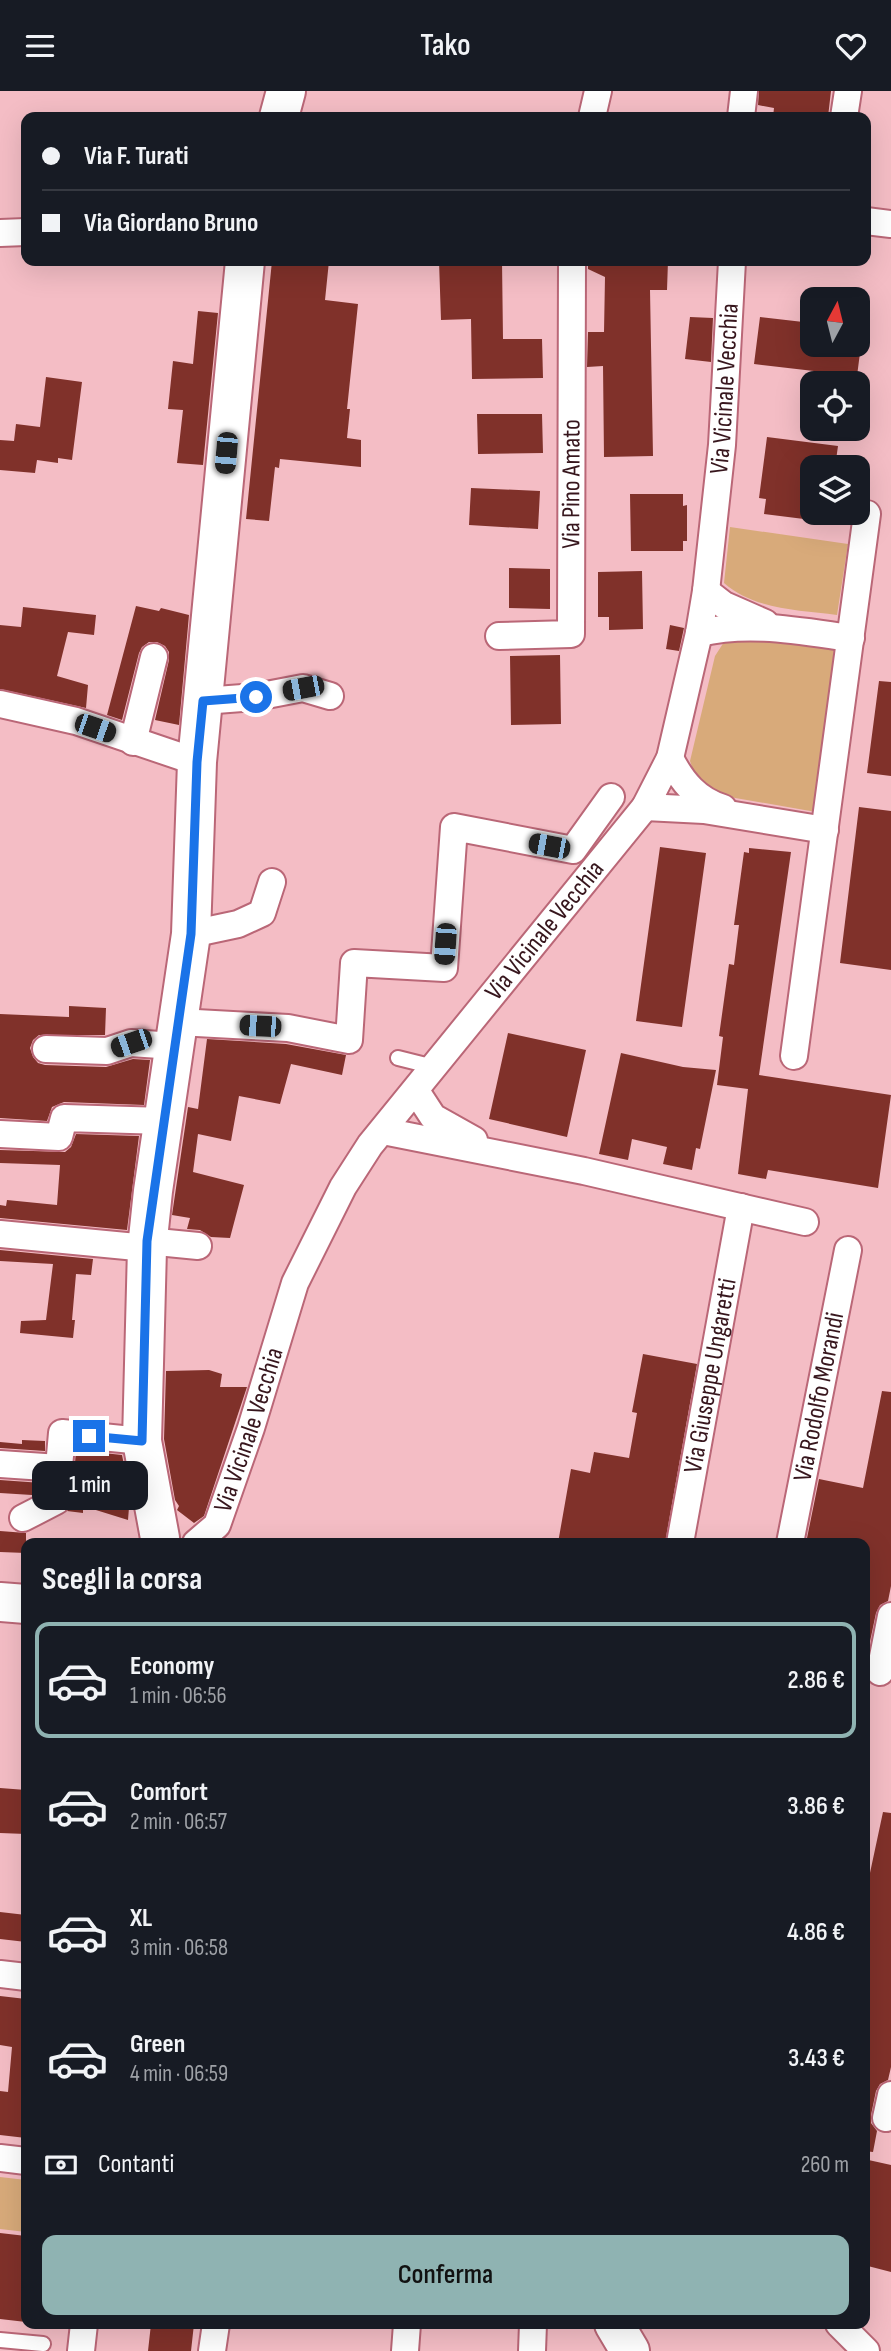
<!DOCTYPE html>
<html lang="it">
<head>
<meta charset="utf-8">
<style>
  :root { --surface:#171b24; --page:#20242c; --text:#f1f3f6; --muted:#9ea1a6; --line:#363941; --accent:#8fb3b2 }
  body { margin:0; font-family:"Sofia Sans Condensed",sans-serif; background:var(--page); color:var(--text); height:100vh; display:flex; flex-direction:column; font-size:26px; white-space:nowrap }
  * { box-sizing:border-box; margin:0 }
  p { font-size:23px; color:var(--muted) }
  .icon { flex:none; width:38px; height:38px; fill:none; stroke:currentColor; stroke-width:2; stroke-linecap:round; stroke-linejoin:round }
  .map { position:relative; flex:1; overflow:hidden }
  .details { position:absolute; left:21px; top:1447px; width:849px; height:791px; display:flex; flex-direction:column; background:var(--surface); border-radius:14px; box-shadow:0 7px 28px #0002 }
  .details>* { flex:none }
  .hud { position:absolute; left:21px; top:21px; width:850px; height:154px; border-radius:14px; box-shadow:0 7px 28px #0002; display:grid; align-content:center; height:154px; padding:0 21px; background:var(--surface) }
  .needle { width:46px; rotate:7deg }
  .fabs { position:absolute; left:800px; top:196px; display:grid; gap:14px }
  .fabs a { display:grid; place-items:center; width:70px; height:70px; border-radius:14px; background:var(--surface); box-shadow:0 7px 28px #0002; font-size:35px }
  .end { position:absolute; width:32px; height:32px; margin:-16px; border:9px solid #1a73e8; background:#fff; box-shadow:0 0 0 4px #fff }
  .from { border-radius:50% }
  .bubble { position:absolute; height:49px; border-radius:14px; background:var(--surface); box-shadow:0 7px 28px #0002; font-size:23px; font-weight:600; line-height:49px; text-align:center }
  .car { position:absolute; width:21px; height:42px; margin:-21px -10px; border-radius:9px; box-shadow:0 0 5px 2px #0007; background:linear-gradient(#222 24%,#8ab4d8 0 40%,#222 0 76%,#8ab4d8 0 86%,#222 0) }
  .hud b { display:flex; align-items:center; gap:24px; height:66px; font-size:26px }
  .hud b+b { border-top:2px solid var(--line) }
  .hud i { width:18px; height:18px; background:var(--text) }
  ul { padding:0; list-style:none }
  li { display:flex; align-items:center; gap:21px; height:116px; margin:0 14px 10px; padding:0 7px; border:4px solid transparent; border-radius:14px }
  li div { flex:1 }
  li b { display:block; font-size:26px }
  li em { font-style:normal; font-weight:600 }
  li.selected { border-color:var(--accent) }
  li>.icon { width:63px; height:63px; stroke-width:1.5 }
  h2 { padding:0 21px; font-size:32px; line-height:84px }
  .pay { display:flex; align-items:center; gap:18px; height:77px; padding:0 21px; font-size:26px }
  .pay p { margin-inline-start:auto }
  .action { display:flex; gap:14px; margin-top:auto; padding:14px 21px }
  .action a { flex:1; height:80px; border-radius:14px; background:var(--accent); color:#111; font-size:28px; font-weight:600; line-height:80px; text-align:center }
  header { display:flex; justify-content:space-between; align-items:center; height:91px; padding:0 21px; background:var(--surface); font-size:32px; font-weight:600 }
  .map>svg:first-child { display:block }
</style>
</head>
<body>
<header><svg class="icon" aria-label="menu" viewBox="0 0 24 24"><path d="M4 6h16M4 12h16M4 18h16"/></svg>Tako<svg class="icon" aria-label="heart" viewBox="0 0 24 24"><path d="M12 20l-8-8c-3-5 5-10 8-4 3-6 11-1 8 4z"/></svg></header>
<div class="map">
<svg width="891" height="2260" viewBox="0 0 891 2260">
  <rect width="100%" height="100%" fill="#f4bdc5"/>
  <path fill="#d8aa7a" d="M730 436 848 453 837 524C799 519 755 519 724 492Z
    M754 547 834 558 816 721 701 701 690 670 715 565 724 551Z
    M0 2086 26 2089V2141L0 2138Z"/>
  <path fill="#80312a" d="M759 0H831L828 26H773L774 17 758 14Z
    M272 170H329L325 209 358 213 347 318H350L347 347 361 349V376L280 368 279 377 275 376 269 430 246 428Z
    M439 170H502L503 248H542L543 287 472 288 471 228 441 229Z
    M588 170H668L667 199H650L653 365 604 366 603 275 587 276 588 241H604L605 186 588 178Z
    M198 220 218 222 203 374 177 372 183 319 168 318 173 270 193 273Z
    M690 226 713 227 711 271 685 268Z
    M760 226 812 232V254H861L857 285 754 273Z
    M46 286 82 291 72 369 58 367V372L37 369 35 382 0 379V349L14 350 16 333 40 336Z
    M477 323H542L543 362 478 363Z
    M767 346 838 355 835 376H812V429L764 423 766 408 759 407Z
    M471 397 540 400 538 438 469 434Z
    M630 403H683V415L687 414V450H683V460H631Z
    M509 477 550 478V518L509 517Z
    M642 480 643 538 609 539V526H598V481Z
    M136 515 159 520 161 517 189 524 179 634 155 629 169 569V561L165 555 157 551H149L142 556 139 562 122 629 107 624Z
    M23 516 96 524 94 544 68 541 57 585 88 594 86 617 0 598V534L21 536Z
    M670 534 684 537 679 560 666 558Z
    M560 564 561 633 511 634 510 565Z
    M879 590 891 591V685L867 682Z
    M859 716 891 720V879L840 872Z
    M660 756 706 762 682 936 636 930Z
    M749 757 791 761 759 984 891 1004 878 1097 768 1079 766 1088 738 1083 748 998 717 994 723 946 719 945 729 873 734 874 739 834H734L744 761 749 762Z
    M69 915 106 917 105 944H39L33 949 30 957 33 966 38 972 45 974 106 976 133 968 150 969 144 1014 64 1011 52 1016 47 1030 0 1027V923L69 926Z
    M508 942 586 959 567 1046 489 1028Z
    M207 948 286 953 346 964 342 984 291 973 280 1013 239 1005 231 1050 198 1043 193 1081 244 1094 230 1147 211 1146 200 1139 187 1138 190 1127 172 1124 188 1016 198 1018Z
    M621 962 683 976 716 979 700 1058 696 1057 692 1079 663 1073 667 1056 632 1048 628 1069 599 1063Z
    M76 1043 139 1045 127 1139 0 1127V1114L6 1115 7 1109 57 1114 60 1074 0 1072V1059L65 1061 71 1056Z
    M0 1159 93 1168 91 1184 76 1183 72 1229H75L73 1247 20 1242 21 1230 46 1229 53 1173 0 1170Z
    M643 1263 697 1273 665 1452H558L571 1378 590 1382 594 1361 629 1367 637 1322 632 1321Z
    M209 1279 222 1283 220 1296H247L204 1425 194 1432 177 1419 179 1415 175 1409 164 1348 166 1280Z
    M882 1300 891 1301V1495L888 1510 880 1514 876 1522 864 1579V1521L870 1495 864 1494V1452H806L819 1388 863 1397Z
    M22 1349 45 1350V1360L0 1357V1351L22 1353Z
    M76 1359 122 1364 130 1404 128 1429 83 1415V1422L67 1420 72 1411Z
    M0 1389 42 1392 41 1400 32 1404 0 1402Z
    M0 1440 26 1442V1462L0 1461Z
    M0 1697 26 1699V1743L0 1742Z
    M883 1721 891 1722V1976L888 1989 880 1993 876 2000 871 2024V2032L877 2040 873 2061 864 2060V1810Z
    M0 1821 26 1824V1851L0 1848Z
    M0 1905 26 1908V2047L0 2044V2000L8 2001 12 1956 0 1954Z
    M864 2068 891 2074V2181L864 2174Z
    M0 2142 26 2145V2231L0 2228Z
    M151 2233H194L191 2260H148Z"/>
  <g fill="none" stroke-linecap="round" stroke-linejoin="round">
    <defs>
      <path id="lane" d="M398 967 434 976
        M0 2249 43 2253"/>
      <g id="street">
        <path d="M592 26 598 0"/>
        <path d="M741 26 744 0"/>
        <path d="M844 26 848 0"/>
        <path d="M866 130 891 133"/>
        <path d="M0 142 26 141"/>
        <path d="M706 500 724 514 765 532"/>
        <path d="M699 542C750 530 799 540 851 547"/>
        <path id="s1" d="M499 545 571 543 572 170"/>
        <path d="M203 610 256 606 303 597 330 605"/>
        <path d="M0 613 76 630 197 671"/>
        <path d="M133 651 154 566"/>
        <path d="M670 667C682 691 697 709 723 717"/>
        <path d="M645 716 704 719 825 739"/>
        <path d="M191 843 238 833 262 822 272 791"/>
        <path d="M178 931 288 937 349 949 354 872 444 877 454 736 573 759 611 706"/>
        <path d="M46 958 107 960 131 952 174 955"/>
        <path d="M794 965 867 423"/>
        <path d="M416 1000 433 1026 474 1049"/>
        <path d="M383 1040 584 1080 805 1131"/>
        <path d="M0 1043 59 1046 64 1027 164 1030"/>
        <path d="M0 1143 147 1157"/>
        <path d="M147 1150 198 1155"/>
        <path d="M0 1373 59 1377"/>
        <path d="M23 1427 56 1410 62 1342 142 1350"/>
        <path id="s2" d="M196 1452 217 1434 251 1337 295 1192 343 1096 370 1054 645 716 670 667 699 542 706 500 722 354 732 170"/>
        <path id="s3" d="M680 1452 741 1116"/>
        <path id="s4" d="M790 1452 848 1159"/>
        <path d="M880 1581 891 1525"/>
        <path d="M0 1883 26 1886"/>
        <path d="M886 2027 891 2004"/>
        <path d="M0 2067 26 2070"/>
        <path d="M839 2233 866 2260"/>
        <path d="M81 2260 84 2233"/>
        <path d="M212 2260 216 2233"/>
        <path d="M405 2260 407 2233"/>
        <path d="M532 2260 533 2233"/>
      </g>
      <path id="secondary" d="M279 26 286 0
        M160 1447 142 1350 147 1157 153 1100 191 843 197 671 245 170
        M0 1511 26 1513
        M614 2233 630 2260"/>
    </defs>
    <use href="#lane" stroke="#ba6777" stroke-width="18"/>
    <use href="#street" stroke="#ba6777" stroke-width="30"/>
    <use href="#secondary" stroke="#ba6777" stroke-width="42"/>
    <use href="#lane" stroke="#fff" stroke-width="14"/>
    <use href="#street" stroke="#fff" stroke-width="26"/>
    <use href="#secondary" stroke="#fff" stroke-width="38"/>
  </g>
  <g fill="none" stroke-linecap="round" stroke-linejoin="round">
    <path stroke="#1a73e8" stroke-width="9" d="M89 1345 142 1350 147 1150 191 843 197 671 203 610 256 606"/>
  </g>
  <g text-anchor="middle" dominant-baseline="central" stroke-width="7" stroke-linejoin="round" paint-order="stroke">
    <g font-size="26" fill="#37161d" stroke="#f4bdc5">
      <text stroke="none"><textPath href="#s2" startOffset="1304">Via Vicinale Vecchia</textPath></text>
      <text stroke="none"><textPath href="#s1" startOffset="222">Via Pino Amato</textPath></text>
      <text stroke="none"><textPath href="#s2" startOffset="716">Via Vicinale Vecchia</textPath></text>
      <text stroke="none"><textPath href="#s3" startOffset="170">Via Giuseppe Ungaretti</textPath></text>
      <text stroke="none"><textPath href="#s4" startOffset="149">Via Rodolfo Morandi</textPath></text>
      <text stroke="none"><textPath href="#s2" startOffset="128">Via Vicinale Vecchia</textPath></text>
    </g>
  </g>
</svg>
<div class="fabs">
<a><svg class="needle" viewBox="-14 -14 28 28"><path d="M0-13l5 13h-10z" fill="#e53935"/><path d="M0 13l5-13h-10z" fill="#9ea1a6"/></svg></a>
<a><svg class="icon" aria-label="locate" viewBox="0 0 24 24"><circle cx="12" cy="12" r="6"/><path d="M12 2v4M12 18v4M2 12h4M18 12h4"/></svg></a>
<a><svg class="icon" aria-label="layers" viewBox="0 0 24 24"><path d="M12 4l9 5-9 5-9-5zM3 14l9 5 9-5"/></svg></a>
</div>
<i class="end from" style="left:256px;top:606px"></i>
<i class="end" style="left:89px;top:1345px"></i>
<div class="bubble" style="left:32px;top:1370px;width:116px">1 min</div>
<i class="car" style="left:226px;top:362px;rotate:185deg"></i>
<i class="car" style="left:303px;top:597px;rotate:259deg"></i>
<i class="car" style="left:95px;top:637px;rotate:109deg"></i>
<i class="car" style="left:549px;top:755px;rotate:281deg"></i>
<i class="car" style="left:445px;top:853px;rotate:184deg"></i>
<i class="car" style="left:260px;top:935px;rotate:273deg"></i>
<i class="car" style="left:131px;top:952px;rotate:251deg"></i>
<div class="hud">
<b><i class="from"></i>Via F. Turati</b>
<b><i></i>Via Giordano Bruno</b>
</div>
<section class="details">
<h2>Scegli la corsa</h2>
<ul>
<li class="selected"><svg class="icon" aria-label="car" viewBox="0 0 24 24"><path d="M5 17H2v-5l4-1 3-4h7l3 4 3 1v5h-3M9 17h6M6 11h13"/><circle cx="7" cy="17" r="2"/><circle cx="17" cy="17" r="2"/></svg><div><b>Economy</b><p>1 min · 06:56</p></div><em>2.86 €</em></li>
<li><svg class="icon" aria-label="car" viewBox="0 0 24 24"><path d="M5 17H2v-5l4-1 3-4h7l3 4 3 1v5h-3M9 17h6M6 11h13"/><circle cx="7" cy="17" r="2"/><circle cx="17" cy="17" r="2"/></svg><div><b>Comfort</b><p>2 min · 06:57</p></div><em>3.86 €</em></li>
<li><svg class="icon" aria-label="car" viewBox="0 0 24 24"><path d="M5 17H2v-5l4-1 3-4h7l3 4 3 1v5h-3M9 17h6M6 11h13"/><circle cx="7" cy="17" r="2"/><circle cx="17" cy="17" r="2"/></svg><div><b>XL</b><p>3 min · 06:58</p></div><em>4.86 €</em></li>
<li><svg class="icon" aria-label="car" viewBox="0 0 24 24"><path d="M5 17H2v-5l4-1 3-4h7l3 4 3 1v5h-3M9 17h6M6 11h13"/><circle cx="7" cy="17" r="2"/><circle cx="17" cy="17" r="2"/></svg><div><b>Green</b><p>4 min · 06:59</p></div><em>3.43 €</em></li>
</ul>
<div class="pay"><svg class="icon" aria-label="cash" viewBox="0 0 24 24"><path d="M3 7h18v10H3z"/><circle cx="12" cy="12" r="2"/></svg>Contanti<p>260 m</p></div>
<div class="action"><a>Conferma</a></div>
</section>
</div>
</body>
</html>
